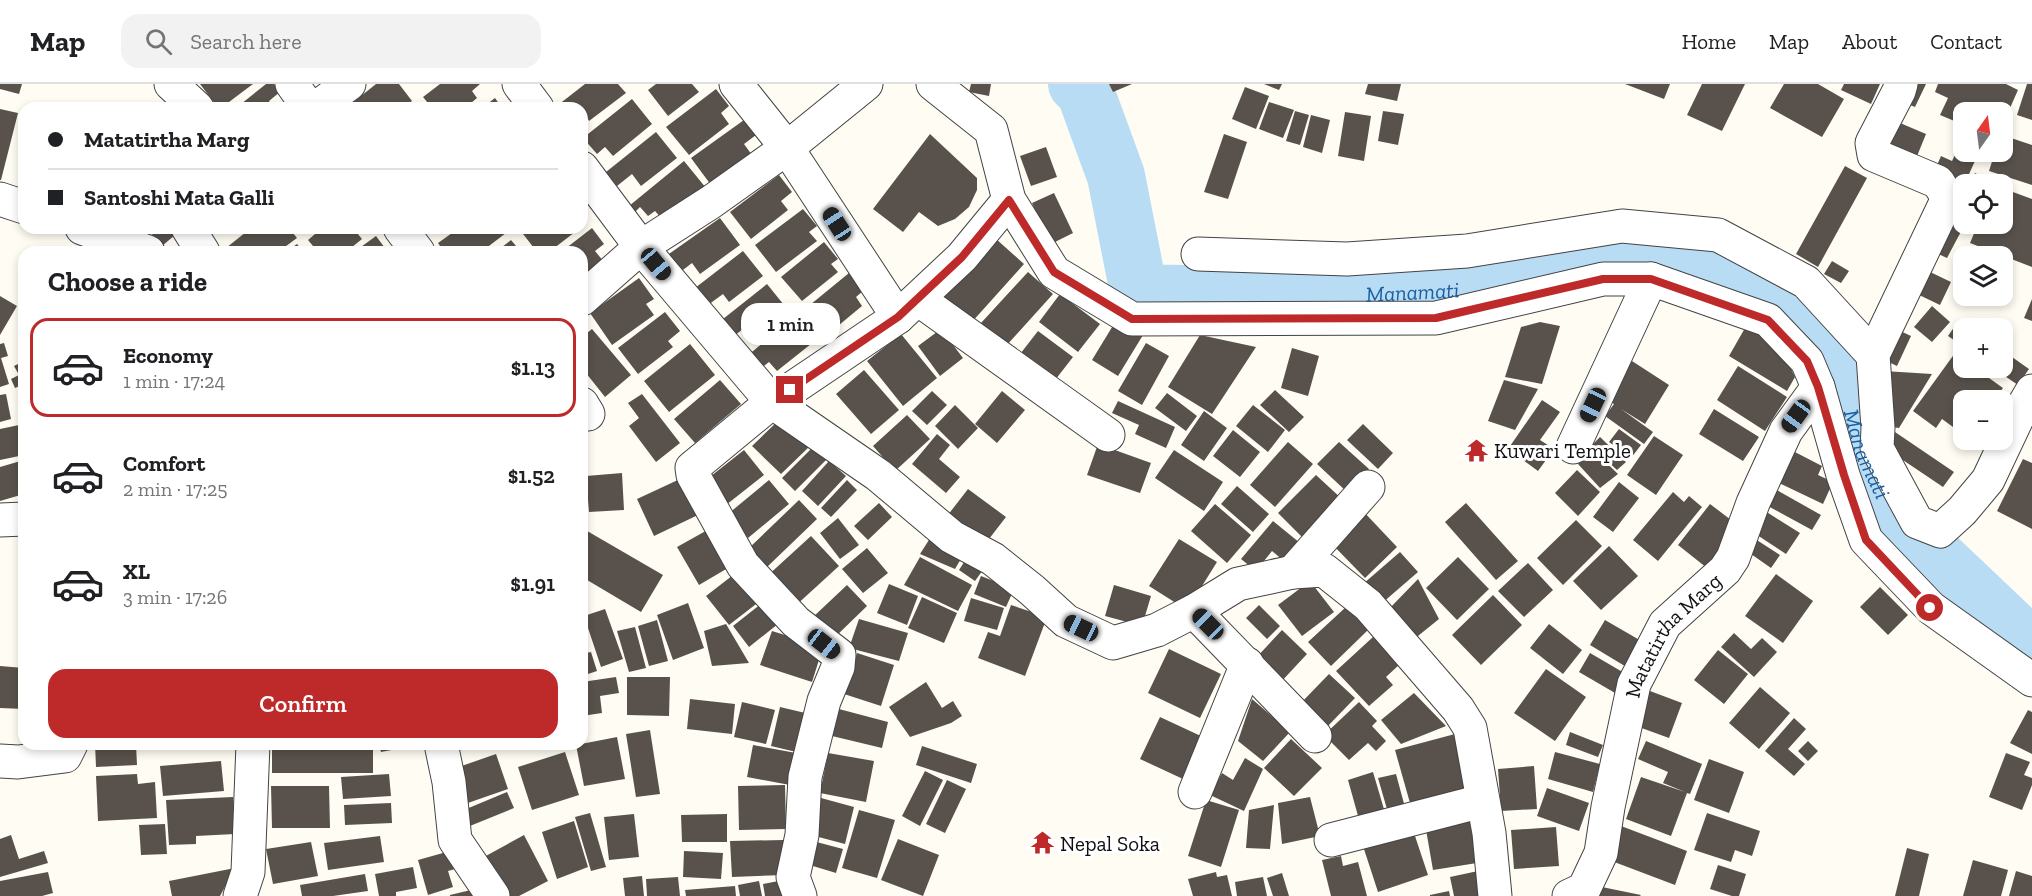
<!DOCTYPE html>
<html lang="en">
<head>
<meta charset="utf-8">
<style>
  :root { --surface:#fff; --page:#f2f2f2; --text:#202124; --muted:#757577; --line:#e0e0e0; --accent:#be2a2a }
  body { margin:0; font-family:"Zilla Slab",serif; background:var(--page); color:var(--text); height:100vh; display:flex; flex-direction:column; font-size:22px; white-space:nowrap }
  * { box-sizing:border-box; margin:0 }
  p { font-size:20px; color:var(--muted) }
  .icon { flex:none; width:33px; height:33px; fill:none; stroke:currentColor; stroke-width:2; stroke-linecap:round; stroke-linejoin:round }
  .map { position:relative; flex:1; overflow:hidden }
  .sheet { position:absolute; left:18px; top:162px; width:570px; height:504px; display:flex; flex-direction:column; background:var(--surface); border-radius:18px; box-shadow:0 3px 9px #0003 }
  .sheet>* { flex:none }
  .guide { position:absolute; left:18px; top:18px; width:570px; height:132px; border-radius:18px; box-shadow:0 3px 9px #0003; display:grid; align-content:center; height:132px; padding:0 30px; background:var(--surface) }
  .needle { width:39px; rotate:14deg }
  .buttons { position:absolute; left:1953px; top:18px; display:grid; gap:12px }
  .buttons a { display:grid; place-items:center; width:60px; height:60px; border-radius:12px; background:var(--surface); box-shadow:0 3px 9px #0003; font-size:30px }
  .end { position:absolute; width:27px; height:27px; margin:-14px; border:8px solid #be2a2a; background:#fff; box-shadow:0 0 0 3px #fff }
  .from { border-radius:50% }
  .bubble { position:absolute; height:42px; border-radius:18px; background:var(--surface); box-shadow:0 3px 9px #0003; font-size:20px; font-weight:600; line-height:42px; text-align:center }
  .car { position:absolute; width:18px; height:36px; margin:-18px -9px; border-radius:8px; box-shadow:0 0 4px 2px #0007; background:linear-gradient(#222 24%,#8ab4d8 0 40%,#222 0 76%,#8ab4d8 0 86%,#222 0) }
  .guide b { display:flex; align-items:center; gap:21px; height:57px; font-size:22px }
  .guide b+b { border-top:2px solid var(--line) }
  .guide i { width:15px; height:15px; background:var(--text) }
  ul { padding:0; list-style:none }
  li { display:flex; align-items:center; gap:18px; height:99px; margin:0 12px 9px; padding:0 18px; border:3px solid transparent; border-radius:18px }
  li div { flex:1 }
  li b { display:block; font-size:22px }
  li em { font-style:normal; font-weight:600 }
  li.on { border-color:var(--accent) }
  li>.icon { width:54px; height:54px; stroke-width:1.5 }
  h2 { padding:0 30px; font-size:27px; line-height:72px }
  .action { display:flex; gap:12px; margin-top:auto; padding:12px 30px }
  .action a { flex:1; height:69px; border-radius:18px; background:var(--accent); color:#fff; font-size:24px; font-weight:600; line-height:69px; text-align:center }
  header { display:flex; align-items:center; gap:36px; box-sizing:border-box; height:84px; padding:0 30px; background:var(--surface); border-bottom:2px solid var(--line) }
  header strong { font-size:28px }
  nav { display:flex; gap:33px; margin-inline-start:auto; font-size:21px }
  .search { width:420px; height:54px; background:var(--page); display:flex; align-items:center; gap:15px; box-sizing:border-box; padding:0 21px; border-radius:18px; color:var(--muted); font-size:22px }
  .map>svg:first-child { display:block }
</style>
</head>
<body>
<header>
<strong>Map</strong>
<div class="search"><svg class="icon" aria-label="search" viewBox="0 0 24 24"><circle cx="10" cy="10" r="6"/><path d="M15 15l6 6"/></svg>Search here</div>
<nav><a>Home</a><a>Map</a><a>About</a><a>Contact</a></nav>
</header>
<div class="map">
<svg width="2032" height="812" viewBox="0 0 2032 812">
  <rect width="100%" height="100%" fill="#fffdf3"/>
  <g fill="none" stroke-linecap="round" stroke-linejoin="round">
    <path stroke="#b9dcf5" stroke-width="58" id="s1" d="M1077 0 1085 7 1116 92 1139 209 1309 213 1485 204 1627 176 1731 192 1805 235 1841 289 1863 369 1894 433 2032 564"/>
  </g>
  <path fill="#59524c" d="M0 0H22L19 10 0 5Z
    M200 0H253L221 24H218Z
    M266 0H274L280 8 269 17 274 24H236Z
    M376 0H399L412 17 403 24H346Z
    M440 0H480L472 7 477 14 465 24H432L423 13Z
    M585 0H618L626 9 589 37 582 24H561L558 21Z
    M656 0H692L699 8 668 32 648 6Z
    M971 0H991L989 12 969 8Z
    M1109 0H1132L1113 8Z
    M1264 0H1282L1279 6Z
    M1368 0H1401L1397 17 1365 10Z
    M1625 0H1670L1664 15Z
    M1702 0H1745L1722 47 1687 31Z
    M1784 0H1818L1844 15 1822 53 1770 24Z
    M1844 0H1880L1871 20 1841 6Z
    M1908 0H1926L1915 23 1900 17Z
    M1938 0H2006L2018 6 2002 42V28H1964V41L1940 31 1948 14 1935 8Z
    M2027 0H2032V36L2017 31Z
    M1245 3 1269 12 1256 45 1232 35Z
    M716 5 729 22 721 29 729 40 689 71 666 43Z
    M495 14 502 24H482Z
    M632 15 652 40 613 72 605 63 597 70 583 54Z
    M1269 18 1294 26 1283 54 1259 45Z
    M0 25 18 29 1 96H0Z
    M1295 27 1309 31 1300 61 1286 57Z
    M1383 27 1404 30 1398 61 1378 57Z
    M1345 28 1371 32 1364 77 1338 72Z
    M1311 31 1330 36 1322 69 1303 63Z
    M744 36 756 51 744 60 752 71 711 101 691 74Z
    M1893 36 1926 50 1913 82 1880 68Z
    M656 48 677 74 641 102 632 90 617 102 606 88Z
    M930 50 977 94V106L969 123 955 135 938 142 919 128 903 148 873 125Z
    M1224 50 1247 58 1228 115 1204 108Z
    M2002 51 2032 61V101L1989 87 1995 68H2002Z
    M1964 52V68H1979L1961 108 1931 95 1941 72 1952 77Z
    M1046 63 1057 93 1031 102 1020 72Z
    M684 77 706 104 664 137 655 127 648 132 640 123 634 129 629 122Z
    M1845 82 1867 94 1818 183 1796 170Z
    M1975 89 1988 96 1985 100H1969Z
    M779 91 792 108 781 117 788 126 751 155 730 128Z
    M2002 104 2032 115V183L1970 159 1978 140H2002Z
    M1054 109 1073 149 1051 160 1032 119Z
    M1964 112V140H1965L1947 174 1934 168Z
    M803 125 817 142 809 148 817 157 776 188 755 161Z
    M720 134 740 161 700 190 692 179 679 189 666 172Z
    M124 144H169L175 151 162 162 151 149 137 160Z
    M251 144H289L297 154 278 168H229L226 164Z
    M322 144H353L362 155 346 168H318L308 156Z
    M459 144H502L506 149 481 168H444L438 159Z
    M523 144H573L575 148 549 168H537L520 146Z
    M592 144 604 160 595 167 604 178 582 195V168H561Z
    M376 152 388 168H354Z
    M995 154 1024 180 971 239 941 212Z
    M511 156 521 168H496Z
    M824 158 838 175 831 180 838 188 802 217 781 193Z
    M297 160 303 168H286Z
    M743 167 763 192 729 218 723 210 708 221 695 204Z
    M1832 177 1849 187 1841 199 1824 190Z
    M1926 186 1951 198 1940 221 1915 209Z
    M1028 188 1053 210 1006 262 981 239Z
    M849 189 863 207 856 213 862 222 827 251 805 225Z
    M639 194 654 215 646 220 654 231 612 261 590 229Z
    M767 200 788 226 753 253 746 243 735 251 723 235Z
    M1060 210 1100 240 1078 268 1039 238Z
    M0 212 17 222 0 251Z
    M2032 215V237L2024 234Z
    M1932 222 1950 238 1932 258 1914 243Z
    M665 228 680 247 668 257 673 263 638 290 618 264Z
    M796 232 816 256 777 287 769 278 759 286 747 272Z
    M1117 235 1143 251 1118 292 1092 276Z
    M1959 236 1971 244H1964V263L1948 252Z
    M1540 238 1560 242 1542 300 1505 293 1521 243Z
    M1745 244 1775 251 1795 293 1787 307 1729 272Z
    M1894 244 1911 252 1897 282 1880 274Z
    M592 245 631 291 605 313 582 284V268L584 266 582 253Z
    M941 245 963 274 940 292 918 262Z
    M1038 247 1073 273 1052 300 1017 274Z
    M901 250 937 294 903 322 867 277Z
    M1200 251 1256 263 1212 330 1168 303Z
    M4 259 8 272 1 274 9 300 0 303V260Z
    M1146 259 1169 272 1142 321 1118 307Z
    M690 260 715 291 669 328 644 297Z
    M1292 264 1319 272 1308 312 1281 304Z
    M2002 266 2029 285 2018 301 1993 284H2002Z
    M1955 269 1964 275V284H1975L2003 304 1994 316H1964V328L1953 343 1942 335 1936 344 1913 327Z
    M24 277V300L15 304 11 295 19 291 14 282Z
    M1632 277 1669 301 1645 340 1621 325 1653 348 1644 360 1605 332 1614 320 1607 316Z
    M1738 282 1787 313 1765 347 1717 316Z
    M864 286 899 326 871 350 836 310Z
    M1884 287 1932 290 1899 344 1884 342Z
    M720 296 741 320 695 359 674 335Z
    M1504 296 1538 305 1515 346 1488 337Z
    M1275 306 1304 333 1289 348 1260 321Z
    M932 307 947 321 927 341 912 327Z
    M1002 307 1025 326 997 359 975 340Z
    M1167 309 1197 332 1186 347 1155 324Z
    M6 310 11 335 0 338V311Z
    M642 310 680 359 656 378 629 342 639 334 628 319Z
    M1542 316 1560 328 1540 356 1554 365 1538 387 1508 365Z
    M1118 317 1175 343 1166 364 1135 350 1139 341 1112 329Z
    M955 321 978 344 958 365 935 342Z
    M1253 321 1285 346 1268 368 1236 342Z
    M1714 325 1759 353 1743 377 1699 350Z
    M1204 327 1227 344 1204 377 1181 361Z
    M907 331 930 355 895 387 873 362Z
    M782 333 810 362 781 390 752 362Z
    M1363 340 1393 369 1378 385 1347 356Z
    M19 341 24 371 0 376V345Z
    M1619 345 1641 361 1631 374 1609 358Z
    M1233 346 1260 368 1240 393 1213 372Z
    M1895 348 1954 388 1943 403 1885 364Z
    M937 350 950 361 939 375 960 393 946 409 912 380Z
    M1654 352 1683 371 1656 411 1627 391Z
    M1600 353 1626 378 1617 386 1591 362Z
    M1288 358 1313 380 1275 423 1250 401Z
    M1339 358 1369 385 1347 408 1317 380Z
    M1098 360 1151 379 1140 409 1087 391Z
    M814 362 827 375 795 407 782 394Z
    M1591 364 1618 390 1600 404 1578 380Z
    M744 366 764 391 726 421 706 396Z
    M1174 366 1223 398 1204 427 1155 394Z
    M1791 366 1822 382 1818 391 1833 398 1823 420 1775 397Z
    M2023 375 2032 379V445L1997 427Z
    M24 376V410L0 417V383Z
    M829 377 846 392 818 422 802 407Z
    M1577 386 1600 408 1578 432 1555 409Z
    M622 389 624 426 589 428 586 392Z
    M1316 391 1342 415 1303 454 1278 429Z
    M680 395 698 431 654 452 637 415Z
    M769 396 789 420 748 454 728 430Z
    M847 396 857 406 831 433 821 424Z
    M1619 398 1639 414 1613 448 1593 433Z
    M1237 402 1269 430 1253 448 1221 420Z
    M968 405 1006 433 982 464 944 436Z
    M1775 405 1821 431 1812 446 1766 421Z
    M1673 408 1684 418 1689 412 1702 423 1658 477 1633 456Z
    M799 416 817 435 766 484 748 465Z
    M879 419 892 433 868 456 854 442Z
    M1466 419 1518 477 1496 496 1445 438Z
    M1215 420 1251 451 1227 479 1191 447Z
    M1710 420 1739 442 1707 484 1678 461Z
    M1362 426 1397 463 1365 494 1329 457Z
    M1765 427 1800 449 1786 470 1751 447Z
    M838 434 859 461 840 475 820 449Z
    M1576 436 1602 462 1563 501 1537 474Z
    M1273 437 1300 459 1284 477 1272 467 1256 487 1241 475Z
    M582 444 663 491 641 528 582 493Z
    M711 444 733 481 699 501 677 463Z
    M934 448 965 468 955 485 920 470Z
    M1749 451 1780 471 1771 484 1741 463Z
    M811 452 839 482 793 524 765 494Z
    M1179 455 1217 478 1187 526 1149 502Z
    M1609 462 1638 492 1601 526 1573 497Z
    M867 464 888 489 863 509 842 485Z
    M1400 468 1418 488 1381 520 1363 500Z
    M968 472 985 483 975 497 959 486Z
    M920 473 972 501 958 527 904 501Z
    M1458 473 1489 505 1457 536 1426 504Z
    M1528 479 1553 506 1524 533 1498 507Z
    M737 488 760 517 729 541 706 512Z
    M1776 490 1813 517 1783 559 1745 532Z
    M981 492 1014 505 1006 523 974 510Z
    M1418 495 1439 535 1413 556 1388 526Z
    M1310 497 1334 528 1302 552 1278 521Z
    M889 500 918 512 907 541 877 529Z
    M847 501 867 522 832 556 812 534Z
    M1114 501 1151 512 1142 542 1105 532Z
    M1880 503 1908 531 1888 551 1860 523Z
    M1493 511 1522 541 1481 581 1452 551Z
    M922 513 957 529 944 559 908 544Z
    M971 514 1004 524 997 546 964 537Z
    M767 515 783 536 749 563 733 542Z
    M688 519 704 564 673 576 657 531Z
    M1011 521 1047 533 1025 592 978 574 988 548 1000 552Z
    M1259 521 1280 542 1267 555 1246 534Z
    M1346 523 1368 546 1331 582 1308 558Z
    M605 525 623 575 601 583 584 532Z
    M859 535 908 549 899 577 849 564Z
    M657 536 668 577 649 582 638 542Z
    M1605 536 1643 558 1628 584 1590 561Z
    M726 540 749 579 712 582 704 547Z
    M1549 540 1582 566 1563 590 1530 564Z
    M635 543 646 584 629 588 617 547Z
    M1282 546 1307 570 1279 600 1254 576Z
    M772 547 823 563 812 598 760 581Z
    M1734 549 1751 565 1762 554 1777 568 1754 593 1721 563Z
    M1373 553 1400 580 1386 593 1393 601 1369 622 1336 587Z
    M1169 565 1221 590 1200 634 1148 609Z
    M1718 566 1748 590 1724 620 1694 596Z
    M591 568 597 587 582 592V570Z
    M857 569 894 581 881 622 844 610Z
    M1590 569 1626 590 1615 609 1579 588Z
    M0 582 24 584V625L0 624Z
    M1546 585 1586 613 1555 657 1514 629Z
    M1329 590 1355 614 1325 645 1299 621Z
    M616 593 619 609 600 612 602 629 582 632V598Z
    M627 593H670L669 632 627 631Z
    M926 598 942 624 953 617 962 632 951 639 910 653 889 623Z
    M1760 603 1790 629 1759 665 1729 639Z
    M1650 607 1682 619 1669 654 1636 642Z
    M1414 609 1446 642 1401 660 1381 636Z
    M690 615 735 620 732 650 687 645Z
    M1252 615 1290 648 1263 677 1238 657Z
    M742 618 775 626 766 660 734 653Z
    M1359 618 1377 637 1372 642 1386 657 1376 667 1368 659 1349 676 1324 651Z
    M780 623 818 632 809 671 771 662Z
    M839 625 888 638 882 664 832 652Z
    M2028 626 2032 628V670L2010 659Z
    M1160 633 1203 653 1183 695 1140 675Z
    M1794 634 1806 645 1788 665 1805 680 1794 692 1765 667Z
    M650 646 660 710 636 713 626 650Z
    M1570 648 1603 661 1598 673 1566 661Z
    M1455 650 1470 704 1410 719 1395 666Z
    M617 653 625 695 584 702 576 661Z
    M1291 655 1322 684 1294 712 1264 684Z
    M1646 657 1702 680 1690 710 1687 709 1671 752 1626 735 1641 693 1685 708 1663 699 1668 688 1638 675Z
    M1808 657 1818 667 1808 677 1798 667Z
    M95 660H136L137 681 96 683Z
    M379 660H418V661L381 668Z
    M753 661 796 669 790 701 747 693Z
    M922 662 977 680 971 699 916 681Z
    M272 664H373V689H272Z
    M565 668 579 711 532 726 518 683Z
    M1555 668 1600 680 1593 708 1548 695Z
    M828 669 874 677 866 718 820 709Z
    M2006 669 2030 678 2024 691 2032 694V701L2022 726 1989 713Z
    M496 670 508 705 465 720 453 685Z
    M1245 674 1263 685 1244 727 1210 711 1222 689 1233 696Z
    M1709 675 1744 688 1729 729 1694 716Z
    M221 677 224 707 163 712 160 682Z
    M1534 682 1537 725 1501 727 1498 685Z
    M925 687 943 696 920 742 902 732Z
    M1373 688 1386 732 1360 739 1348 696Z
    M137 690 138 700 155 698 157 734 98 737 96 692Z
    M389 690 391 712 343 715 341 693Z
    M1396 690 1406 727 1389 732 1378 694Z
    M947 696 966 705 945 749 926 740Z
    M785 701 786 745 739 746 738 702Z
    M271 702H329L330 744H272Z
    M1547 704 1589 719 1579 747 1537 732Z
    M507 708 514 724 465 744 459 728Z
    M233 713 235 750 196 752V760L169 761 166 716Z
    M1310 713 1320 752 1282 760 1278 719Z
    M821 714 854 723 845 760 811 751Z
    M1206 716 1239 726 1221 783 1188 772Z
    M391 719 392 739 345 741 344 721Z
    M1274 721 1270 765 1246 764 1249 726Z
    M859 726 895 736 877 794 842 784Z
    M590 729 606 783 591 787 575 733Z
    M1707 729 1760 747 1752 772 1735 766 1731 778 1694 766Z
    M634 730 639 773 609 776 604 733Z
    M727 730V758H682L681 731Z
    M1469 733 1477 779 1433 786 1425 740Z
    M574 737 588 783 557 795 542 748Z
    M165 740 167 770 141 771 139 741Z
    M1621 742 1687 767 1675 801 1609 776Z
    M1412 743 1428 791 1378 808 1362 759Z
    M1556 743 1559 782 1514 785 1511 746Z
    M11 751 19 775 44 767 48 779 0 793V755Z
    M524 751 548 797 519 812H504L484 773Z
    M380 752 384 778 328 786 324 759Z
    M898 755 939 771 923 812 881 796Z
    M783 756 784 791 732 793 730 757Z
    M809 756 843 765 836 789 803 779Z
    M311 758 318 792 273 800 266 765Z
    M1907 764 1929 770 1919 812H1895Z
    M450 767 455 785 448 787 453 803 428 811 418 776Z
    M684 767 723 769 721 795 683 793Z
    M1341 772 1343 782 1358 778 1367 812H1331L1322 776Z
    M1973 776 2008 786 2001 812H1963Z
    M1718 781 1746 790 1739 812H1732L1710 805Z
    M413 783 417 804 396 808V812H379L375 790Z
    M235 784 220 812H172L169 797Z
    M1478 787 1484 812H1454L1450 793Z
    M2016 787 2032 792V812H2009Z
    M48 788 53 809 42 812H0V797Z
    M1216 788 1217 793 1227 791 1232 812H1193L1188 795Z
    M1282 789 1289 812H1273L1267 794Z
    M365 790 368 807 333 812H302L300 801Z
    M642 792 644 812H625L623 794Z
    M678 793 680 812H647L646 795Z
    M1263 793 1267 812H1237L1235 798Z
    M789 795 793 812H765L763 800Z
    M759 797 762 812H740L738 801Z
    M735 802 736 812H686L685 806Z
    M1597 802 1641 811 1640 812H1595Z
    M475 805 477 812H450V811Z
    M1449 807 1450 812H1430V811Z"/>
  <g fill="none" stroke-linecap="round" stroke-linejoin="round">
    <defs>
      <g id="minor">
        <path d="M171 0 197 24"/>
        <path d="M292 0 309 24"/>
        <path d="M519 0 537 24"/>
        <path d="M736 0 787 64 898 233"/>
        <path d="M933 0 991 46 1009 116 1054 188 1132 235 1436 234 1603 195H1651L1768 236 1807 277 1818 303 1843 391 1866 456 1931 524 2032 596"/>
        <path d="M1901 0 1899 7 1872 59 1874 71 1938 98 1948 114 1873 271 1878 344 1877 364 1917 438 1940 447 1962 427 1988 396 2022 324 2032 307"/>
        <path d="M316 24 349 0"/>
        <path d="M582 84 641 163 772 318 878 391 952 453 993 475 1032 506 1066 537 1113 559 1157 546 1194 527 1238 500 1293 488 1324 486 1368 521 1458 625 1470 644 1489 749 1495 812"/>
        <path d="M0 115 24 123"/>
        <path d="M82 144 148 168"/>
        <path d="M188 144 203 168"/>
        <path d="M400 144 418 168"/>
        <path d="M1198 170 1347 175 1467 167 1622 142 1718 151 1806 198 1873 271"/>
        <path d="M582 215 641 163 711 118 787 64 866 0"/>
        <path d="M918 215 1108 351"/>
        <path d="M582 320 588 330"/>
        <path d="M1573 363 1651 195"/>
        <path d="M0 436 24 435"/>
        <path d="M1293 488 1368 403"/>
        <path d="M1194 527 1315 652"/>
        <path d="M441 660 449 698 455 756 493 812"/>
        <path d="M0 677 18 678 65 672 71 660"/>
        <path d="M1195 708 1247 580"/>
        <path d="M1331 756 1482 717"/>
        <path d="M240 812 248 788 253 660"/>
        <path d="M800 812 793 793 802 751 805 693 824 617 838 583 839 571 796 538 743 481 693 391 692 384 772 318 898 233 962 173 1009 116"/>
        <path id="s2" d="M1569 812 1584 805 1601 769 1608 723 1634 600 1665 540 1725 486 1733 474 1753 419 1786 347 1818 303"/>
      </g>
    </defs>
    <use href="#minor" stroke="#434343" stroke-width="35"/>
    <use href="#minor" stroke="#fff" stroke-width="33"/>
  </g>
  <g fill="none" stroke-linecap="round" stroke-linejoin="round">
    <path stroke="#be2a2a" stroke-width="8" d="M790 306 898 233 962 173 1009 116 1054 188 1132 235 1436 234 1603 195H1651L1768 236 1807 277 1818 303 1844 391 1866 456 1930 524"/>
  </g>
  <defs>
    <symbol id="temple-bare" viewBox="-9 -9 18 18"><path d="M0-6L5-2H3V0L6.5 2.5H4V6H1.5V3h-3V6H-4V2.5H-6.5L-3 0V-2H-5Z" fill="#be2a2a" stroke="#fff" stroke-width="2.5" paint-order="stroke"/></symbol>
  </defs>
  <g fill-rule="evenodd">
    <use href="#temple-bare" x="1460" y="350" width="33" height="33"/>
    <use href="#temple-bare" x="1026" y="742" width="33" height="33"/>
  </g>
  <g text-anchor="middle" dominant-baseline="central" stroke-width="6" stroke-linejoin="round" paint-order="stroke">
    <g font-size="21" fill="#101010" stroke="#fff" text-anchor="start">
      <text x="1494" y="366">Kuwari Temple</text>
      <text x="1060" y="759">Nepal Soka</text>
    </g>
    <g font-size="21" fill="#101010" stroke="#fff">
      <text stroke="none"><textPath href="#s2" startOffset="291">Matatirtha Marg</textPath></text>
    </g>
    <g font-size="22" font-style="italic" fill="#1a60a1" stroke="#fff">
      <text stroke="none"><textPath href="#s1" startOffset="494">Manamati</textPath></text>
      <text stroke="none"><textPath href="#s1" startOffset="1052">Manamati</textPath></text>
    </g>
  </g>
</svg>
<div class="buttons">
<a><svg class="needle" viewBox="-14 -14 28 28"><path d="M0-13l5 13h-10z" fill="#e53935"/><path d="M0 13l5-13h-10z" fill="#757577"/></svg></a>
<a><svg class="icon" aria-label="locate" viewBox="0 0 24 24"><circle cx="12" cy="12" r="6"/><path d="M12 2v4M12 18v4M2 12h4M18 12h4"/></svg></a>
<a><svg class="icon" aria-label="layers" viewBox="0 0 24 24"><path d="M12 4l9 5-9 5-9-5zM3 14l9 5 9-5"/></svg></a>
<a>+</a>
<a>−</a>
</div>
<i class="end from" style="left:1930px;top:524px"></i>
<i class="end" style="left:790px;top:306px"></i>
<div class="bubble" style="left:741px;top:219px;width:99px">1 min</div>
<i class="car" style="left:837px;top:140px;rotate:327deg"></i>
<i class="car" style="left:656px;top:180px;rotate:140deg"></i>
<i class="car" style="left:1593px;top:321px;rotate:205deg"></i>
<i class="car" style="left:1796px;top:332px;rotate:216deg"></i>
<i class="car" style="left:1208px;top:540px;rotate:315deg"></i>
<i class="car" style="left:1081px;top:544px;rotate:295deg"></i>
<i class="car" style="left:824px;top:560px;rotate:128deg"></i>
<div class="guide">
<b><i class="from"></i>Matatirtha Marg</b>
<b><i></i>Santoshi Mata Galli</b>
</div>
<section class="sheet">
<h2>Choose a ride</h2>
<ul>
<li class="on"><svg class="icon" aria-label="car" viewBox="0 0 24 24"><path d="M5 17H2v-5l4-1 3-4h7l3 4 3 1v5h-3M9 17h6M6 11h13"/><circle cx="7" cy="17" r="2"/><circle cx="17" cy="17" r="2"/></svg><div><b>Economy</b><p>1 min · 17:24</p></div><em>$1.13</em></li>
<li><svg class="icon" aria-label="car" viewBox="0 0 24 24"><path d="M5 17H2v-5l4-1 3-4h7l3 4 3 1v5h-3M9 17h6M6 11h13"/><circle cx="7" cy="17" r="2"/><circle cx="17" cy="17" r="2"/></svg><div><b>Comfort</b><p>2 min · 17:25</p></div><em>$1.52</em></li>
<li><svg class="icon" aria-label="car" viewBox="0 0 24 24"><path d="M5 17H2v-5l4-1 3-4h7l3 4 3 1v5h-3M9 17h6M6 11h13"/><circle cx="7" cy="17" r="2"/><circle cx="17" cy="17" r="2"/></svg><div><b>XL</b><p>3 min · 17:26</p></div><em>$1.91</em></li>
</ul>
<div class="action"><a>Confirm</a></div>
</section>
</div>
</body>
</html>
